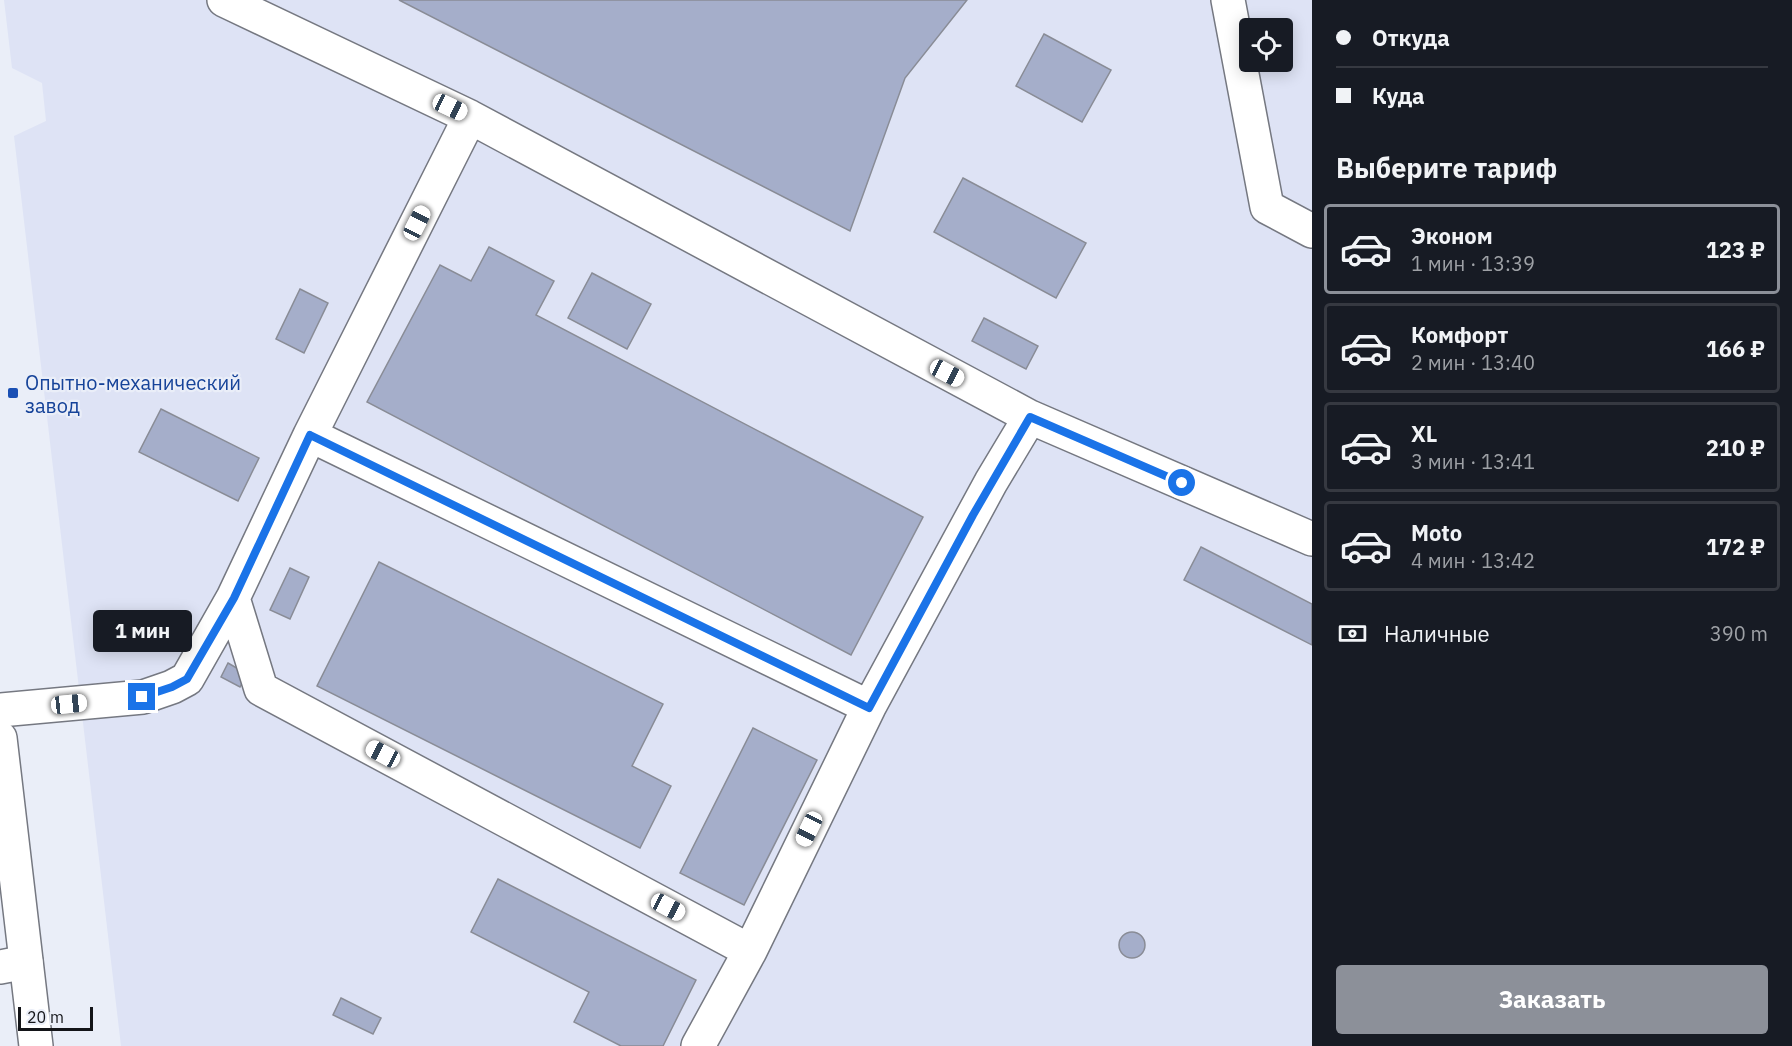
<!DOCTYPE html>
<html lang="ru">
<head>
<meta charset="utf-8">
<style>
  :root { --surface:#171b24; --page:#20242c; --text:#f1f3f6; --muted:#9ea1a6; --line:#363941; --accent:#8c9099 }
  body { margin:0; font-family:"IBM Plex Sans",sans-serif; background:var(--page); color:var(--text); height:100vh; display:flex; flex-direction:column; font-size:22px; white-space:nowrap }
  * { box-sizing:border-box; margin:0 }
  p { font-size:20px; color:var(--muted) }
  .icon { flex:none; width:33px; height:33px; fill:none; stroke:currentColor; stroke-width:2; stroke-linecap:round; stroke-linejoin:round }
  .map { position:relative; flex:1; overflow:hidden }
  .details { display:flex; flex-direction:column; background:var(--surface); width:480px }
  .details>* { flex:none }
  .guide { display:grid; align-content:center; height:132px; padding:0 24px; background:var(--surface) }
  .tools { position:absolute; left:1239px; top:18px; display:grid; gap:12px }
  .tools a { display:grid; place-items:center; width:54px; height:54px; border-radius:6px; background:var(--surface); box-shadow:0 3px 15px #0003; font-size:30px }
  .scale { position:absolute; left:18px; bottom:15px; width:75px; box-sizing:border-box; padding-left:6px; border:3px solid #131418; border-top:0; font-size:16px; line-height:21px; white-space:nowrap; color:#131418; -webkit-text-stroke:4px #eaeef8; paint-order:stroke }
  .end { position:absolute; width:27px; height:27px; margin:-14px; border:8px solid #1a73e8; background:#fff; box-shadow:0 0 0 3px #fff }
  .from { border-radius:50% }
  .bubble { position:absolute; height:42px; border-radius:6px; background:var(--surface); box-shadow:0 3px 15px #0003; font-size:20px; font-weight:700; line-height:42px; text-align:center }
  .car { position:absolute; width:18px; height:36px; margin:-18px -9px; border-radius:8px; box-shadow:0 0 4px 2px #0007; background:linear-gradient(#fff 24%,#345 0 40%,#fff 0 76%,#345 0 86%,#fff 0) }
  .guide b { display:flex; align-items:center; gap:21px; height:57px; font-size:22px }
  .guide b+b { border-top:2px solid var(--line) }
  .guide i { width:15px; height:15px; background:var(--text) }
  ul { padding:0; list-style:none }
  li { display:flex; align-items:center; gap:18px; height:90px; margin:0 12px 9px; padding:0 12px; border:3px solid var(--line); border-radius:6px }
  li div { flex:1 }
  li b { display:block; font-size:22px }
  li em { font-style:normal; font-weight:700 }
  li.current { border-color:var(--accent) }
  li>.icon { width:54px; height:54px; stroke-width:1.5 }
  h2 { padding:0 24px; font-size:27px; line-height:72px }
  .pay { display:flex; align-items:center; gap:15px; height:66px; padding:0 24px; font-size:22px }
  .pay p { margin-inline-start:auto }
  .cta { display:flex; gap:12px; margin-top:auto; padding:12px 24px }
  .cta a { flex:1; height:69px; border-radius:6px; background:var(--accent); color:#fff; font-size:24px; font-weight:700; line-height:69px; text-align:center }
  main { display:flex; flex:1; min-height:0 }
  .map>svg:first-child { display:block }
</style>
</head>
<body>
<main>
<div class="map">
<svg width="1312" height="1046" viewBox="0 0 1312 1046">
  <rect width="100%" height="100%" fill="#eaeef8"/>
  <path fill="#dee3f5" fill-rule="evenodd" d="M4 0H1312V1046H121L14 136 46 121 42 83 12 68ZM1250 28H1282V62H1250Z"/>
  <path fill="#a5aeca" stroke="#898c96" stroke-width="1.5" d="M399 0H967L905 78 850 231Z
    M1044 34 1111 70 1082 122 1016 86Z
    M963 178 1086 243 1056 298 934 232Z
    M489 247 554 281 536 315 923 517 851 655 367 402 440 265 471 281Z
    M592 273 651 304 627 349 568 318Z
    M300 289 328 303 304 353 276 339Z
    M984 318 1038 346 1026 369 972 341Z
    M161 409 259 458 238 501 139 452Z
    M1201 547 1312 604V645L1184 580Z
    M379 562 663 704 632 766 671 786 640 848 317 686Z
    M290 568 309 577 290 619 270 610Z
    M228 663 247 674 240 687 221 677Z
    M753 728 817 760 744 905 680 873Z
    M498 879 696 980 663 1046H621L574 1022 589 992 471 932Z
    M1119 945a13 13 0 1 1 26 0a13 13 0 1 1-26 0Z
    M341 998 381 1018 373 1034 333 1015Z"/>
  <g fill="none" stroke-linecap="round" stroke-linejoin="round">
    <defs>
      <path id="minor" d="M224 0 470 117 1030 417 991 482 869 707 750 951 698 1046
        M1228 0 1267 207 1312 231
        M470 117 310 435 233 598 261 689 750 951
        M1030 417 1312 539
        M310 435 869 707
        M0 710 143 697 172 687 187 679 233 598
        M0 967 26 962"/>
      <path id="major" d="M0 738 36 1046"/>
    </defs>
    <use href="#minor" stroke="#757881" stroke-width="36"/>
    <use href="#major" stroke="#757881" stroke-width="36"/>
    <use href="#minor" stroke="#fff" stroke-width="33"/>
    <use href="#major" stroke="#fff" stroke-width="33"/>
  </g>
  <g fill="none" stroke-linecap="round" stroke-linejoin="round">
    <path stroke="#1a73e8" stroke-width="8" d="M142 697 172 687 187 679 234 598 310 435 869 708 973 515 1030 417 1182 483"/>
  </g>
  <rect fill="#1a4fb4" stroke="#eaeef8" stroke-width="2" x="7" y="387" width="12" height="12" rx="3"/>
  <g text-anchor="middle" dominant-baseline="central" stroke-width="4.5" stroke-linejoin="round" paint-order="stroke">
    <g font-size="20" fill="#164399" stroke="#eaeef8" text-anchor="start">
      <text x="25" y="382">Опытно-механический<tspan x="25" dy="23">завод</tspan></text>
    </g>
  </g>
</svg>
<div class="tools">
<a><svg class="icon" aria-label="locate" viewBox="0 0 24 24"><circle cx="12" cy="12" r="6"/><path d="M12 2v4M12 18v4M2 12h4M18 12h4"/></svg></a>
</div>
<div class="scale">20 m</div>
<i class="end from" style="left:1182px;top:483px"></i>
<i class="end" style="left:142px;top:697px"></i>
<div class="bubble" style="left:93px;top:610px;width:99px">1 мин</div>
<i class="car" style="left:450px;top:107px;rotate:115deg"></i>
<i class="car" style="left:417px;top:223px;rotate:27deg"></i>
<i class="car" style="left:947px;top:373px;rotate:118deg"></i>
<i class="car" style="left:69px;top:704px;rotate:84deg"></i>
<i class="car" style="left:383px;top:754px;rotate:298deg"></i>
<i class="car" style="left:809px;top:829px;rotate:206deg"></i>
<i class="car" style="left:668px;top:907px;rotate:118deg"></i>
</div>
<section class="details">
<div class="guide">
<b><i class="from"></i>Откуда</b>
<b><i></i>Куда</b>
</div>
<h2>Выберите тариф</h2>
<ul>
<li class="current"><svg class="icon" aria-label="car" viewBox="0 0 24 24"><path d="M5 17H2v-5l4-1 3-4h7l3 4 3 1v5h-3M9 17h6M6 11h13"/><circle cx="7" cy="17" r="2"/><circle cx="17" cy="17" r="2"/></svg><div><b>Эконом</b><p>1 мин · 13:39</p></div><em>123 ₽</em></li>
<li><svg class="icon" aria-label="car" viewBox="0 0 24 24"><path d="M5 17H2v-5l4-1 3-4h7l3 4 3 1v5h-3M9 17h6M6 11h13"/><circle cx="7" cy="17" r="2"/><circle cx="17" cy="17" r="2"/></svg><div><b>Комфорт</b><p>2 мин · 13:40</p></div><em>166 ₽</em></li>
<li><svg class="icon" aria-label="car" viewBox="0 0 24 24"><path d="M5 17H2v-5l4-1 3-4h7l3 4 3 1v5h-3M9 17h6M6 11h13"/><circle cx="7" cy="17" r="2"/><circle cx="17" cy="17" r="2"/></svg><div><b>XL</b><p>3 мин · 13:41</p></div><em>210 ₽</em></li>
<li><svg class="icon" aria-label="car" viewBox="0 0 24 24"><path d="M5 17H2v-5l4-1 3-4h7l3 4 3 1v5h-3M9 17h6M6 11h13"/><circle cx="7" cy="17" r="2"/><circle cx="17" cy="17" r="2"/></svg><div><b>Moto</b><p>4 мин · 13:42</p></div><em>172 ₽</em></li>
</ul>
<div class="pay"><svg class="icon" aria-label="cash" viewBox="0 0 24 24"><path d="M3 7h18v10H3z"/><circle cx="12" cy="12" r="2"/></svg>Наличные<p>390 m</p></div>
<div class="cta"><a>Заказать</a></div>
</section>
</main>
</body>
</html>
